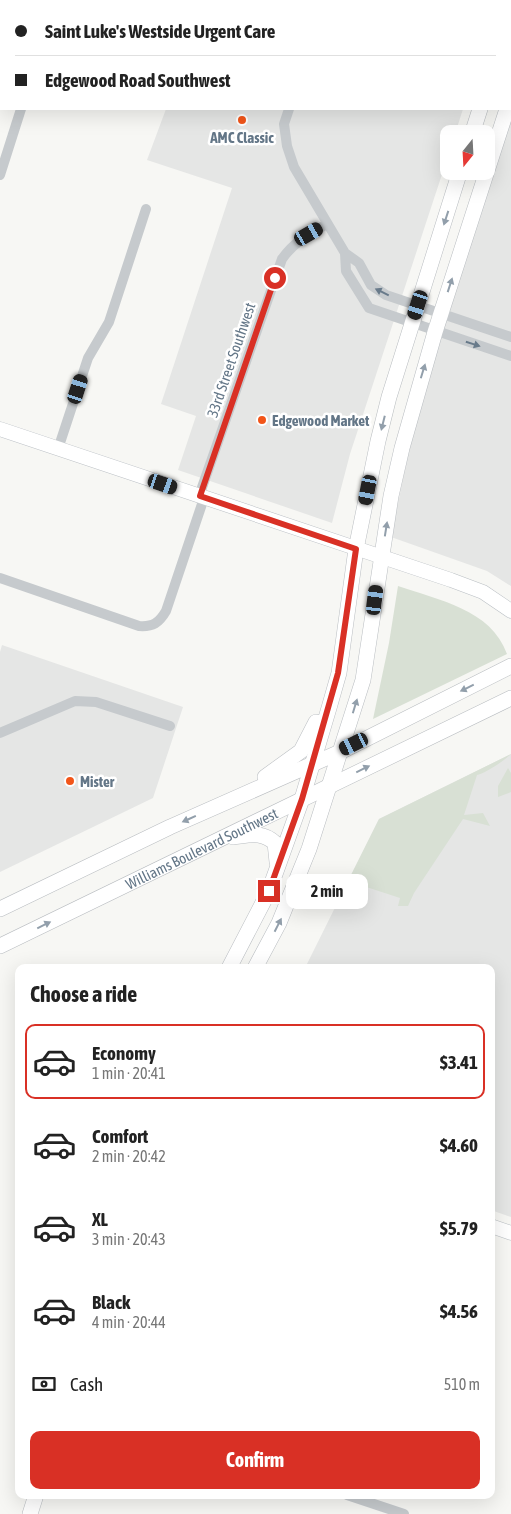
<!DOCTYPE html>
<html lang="en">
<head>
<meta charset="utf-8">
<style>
  :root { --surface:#fff; --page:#f2f2f2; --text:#222; --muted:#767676; --line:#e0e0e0; --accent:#d93025 }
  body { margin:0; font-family:"Asap Condensed",sans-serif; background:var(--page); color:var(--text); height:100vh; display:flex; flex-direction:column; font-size:19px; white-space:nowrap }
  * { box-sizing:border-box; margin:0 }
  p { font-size:16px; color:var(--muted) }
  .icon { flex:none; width:28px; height:28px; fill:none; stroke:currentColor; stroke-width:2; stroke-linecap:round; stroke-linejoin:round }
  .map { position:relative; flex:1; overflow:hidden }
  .sheet { position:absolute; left:15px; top:964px; width:480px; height:535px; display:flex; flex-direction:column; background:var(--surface); border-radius:10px; box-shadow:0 5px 20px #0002 }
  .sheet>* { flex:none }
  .top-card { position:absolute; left:0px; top:0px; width:511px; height:110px; box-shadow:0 5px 20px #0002; display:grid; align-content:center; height:110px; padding:0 15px; background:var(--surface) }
  .needle { width:32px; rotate:198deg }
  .tools { position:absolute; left:440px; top:125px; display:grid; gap:10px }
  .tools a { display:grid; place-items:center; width:55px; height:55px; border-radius:10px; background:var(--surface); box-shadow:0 5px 20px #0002; font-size:25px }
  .end { position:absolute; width:22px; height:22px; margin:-11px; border:6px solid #d93025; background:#fff; box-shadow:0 0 0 2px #fff }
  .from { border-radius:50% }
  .bubble { position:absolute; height:35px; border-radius:10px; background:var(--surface); box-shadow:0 5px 20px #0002; font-size:16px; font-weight:700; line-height:35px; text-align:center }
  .car { position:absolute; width:15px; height:30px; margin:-15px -8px; border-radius:6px; box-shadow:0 0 4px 1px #0007; background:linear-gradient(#222 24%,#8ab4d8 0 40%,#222 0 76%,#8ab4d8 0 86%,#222 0) }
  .top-card b { display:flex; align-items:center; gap:18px; height:48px; font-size:19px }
  .top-card b+b { border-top:1px solid var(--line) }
  .top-card i { width:12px; height:12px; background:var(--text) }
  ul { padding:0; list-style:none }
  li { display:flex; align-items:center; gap:15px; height:75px; margin:0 10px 8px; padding:0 5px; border:2px solid transparent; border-radius:10px }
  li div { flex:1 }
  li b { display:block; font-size:19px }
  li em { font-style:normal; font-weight:700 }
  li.current { border-color:var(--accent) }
  li>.icon { width:45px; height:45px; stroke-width:1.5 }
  h2 { padding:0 15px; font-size:22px; line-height:60px }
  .pay { display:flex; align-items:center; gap:12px; height:55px; padding:0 15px; font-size:19px }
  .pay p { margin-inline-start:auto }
  .action { display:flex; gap:10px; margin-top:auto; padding:10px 15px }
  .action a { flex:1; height:58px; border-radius:10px; background:var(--accent); color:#fff; font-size:20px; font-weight:700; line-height:58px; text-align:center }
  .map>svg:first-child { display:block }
</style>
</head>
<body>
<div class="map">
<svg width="511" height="1514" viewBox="0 0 511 1514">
  <rect width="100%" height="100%" fill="#f7f7f4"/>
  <path fill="#e5e6e5" d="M205 0H499L204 1Z
    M166 109H463L455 134H449V153L350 454 332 523 178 470 196 416 161 404 232 188 147 160Z
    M511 118V586L487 571 391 537 420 397Z
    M2 645 183 707 153 798 0 872V652Z
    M511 754V1217L491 1210V968H305L379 819Z"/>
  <path fill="#d8e0d4" d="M398 586C438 600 491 609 507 654L373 719 389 643Z
    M511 754C507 759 484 774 477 775L464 815 483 813 490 826 463 819 414 893 408 906H398L400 898 348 881 379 819Z
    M508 768 511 773V792L498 797V786Z"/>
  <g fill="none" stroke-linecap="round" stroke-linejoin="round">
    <defs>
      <path id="secondary" d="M0 429 451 580 483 592 511 611
        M491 1226 511 1233"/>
      <g id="primary">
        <path d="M510 15 511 12"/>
        <path d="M472 134 480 109"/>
        <path d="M265 777 301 751 316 722"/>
        <path d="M233 837C250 835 262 831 275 843L277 862"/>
        <path d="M0 909 170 827 342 751 511 666"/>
        <path id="s1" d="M0 946 511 698"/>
        <path d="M229 968 269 891 302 799 329 708 339 673 356 549 378 441 389 397 460 171"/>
        <path d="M255 968 279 923 309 849 363 680 391 496 402 448 435 332 507 109"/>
        <path d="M30 1514 36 1495"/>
      </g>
    </defs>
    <use href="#secondary" stroke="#babfc4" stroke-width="15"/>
    <use href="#primary" stroke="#b9bdc1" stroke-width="16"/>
    <path stroke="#c6cacd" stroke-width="10" d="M116 1 117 0
      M325 1 326 0
      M0 40 1 41
      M289 109 284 124 287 146 294 167 345 253 359 263 371 285 386 295 511 337
      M0 175 21 109
      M345 253 346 271 369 308 511 356
      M58 449 88 358 109 322 146 209
      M199 496 282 259C294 242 309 234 327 224
      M0 578 139 626C153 627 159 623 166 611L204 498
      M0 733 75 701 96 702 170 726
      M347 1495 404 1514"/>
    <use href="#secondary" stroke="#fff" stroke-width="14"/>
    <use href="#primary" stroke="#fff" stroke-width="15"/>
  </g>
  <defs><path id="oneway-solid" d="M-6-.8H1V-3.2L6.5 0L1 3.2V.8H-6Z" transform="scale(1.25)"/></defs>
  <g fill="#929fab">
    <use href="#oneway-solid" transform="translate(446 218) rotate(108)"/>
    <use href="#oneway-solid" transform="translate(450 285) rotate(-72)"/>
    <use href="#oneway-solid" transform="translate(423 371) rotate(-73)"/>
    <use href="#oneway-solid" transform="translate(383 423) rotate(104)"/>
    <use href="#oneway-solid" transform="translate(386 529) rotate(-81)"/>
    <use href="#oneway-solid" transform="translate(467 688) rotate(154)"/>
    <use href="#oneway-solid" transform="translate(355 706) rotate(-73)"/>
    <use href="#oneway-solid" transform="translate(363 769) rotate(-26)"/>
    <use href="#oneway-solid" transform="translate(189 819) rotate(156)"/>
    <use href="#oneway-solid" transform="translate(44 925) rotate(-26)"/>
    <use href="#oneway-solid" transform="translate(278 925) rotate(-63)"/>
  </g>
  <g fill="#687a8a">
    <use href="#oneway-solid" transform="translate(382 292) rotate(-154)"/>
    <use href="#oneway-solid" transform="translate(473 344) rotate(18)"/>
  </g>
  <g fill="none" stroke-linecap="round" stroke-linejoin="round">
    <path stroke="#d93025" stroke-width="6" d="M269 891 302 799 338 673 356 549 200 496 275 278"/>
  </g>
  <g fill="#f25519" stroke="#fff" stroke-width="2">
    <circle cx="242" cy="120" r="5"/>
    <circle cx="262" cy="420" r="5"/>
    <circle cx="70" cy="781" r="5"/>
  </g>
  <g text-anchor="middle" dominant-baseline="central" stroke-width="5" stroke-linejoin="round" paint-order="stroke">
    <g font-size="15" font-weight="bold" fill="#637687" stroke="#fff" text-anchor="start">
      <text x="242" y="137" text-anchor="middle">AMC Classic</text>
      <text x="272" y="420">Edgewood Market</text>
      <text x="80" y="781">Mister</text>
    </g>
    <g font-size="15" fill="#637687" stroke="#fff">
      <text transform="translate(231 360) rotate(-71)">33rd Street Southwest</text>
      <text stroke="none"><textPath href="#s1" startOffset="224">Williams Boulevard Southwest</textPath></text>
    </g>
  </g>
</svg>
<div class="tools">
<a><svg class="needle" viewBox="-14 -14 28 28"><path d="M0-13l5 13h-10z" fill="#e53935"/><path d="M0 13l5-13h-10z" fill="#767676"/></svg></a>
</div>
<i class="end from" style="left:275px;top:278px"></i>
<i class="end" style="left:269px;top:891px"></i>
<div class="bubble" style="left:286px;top:874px;width:82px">2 min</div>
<i class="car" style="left:309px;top:234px;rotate:60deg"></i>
<i class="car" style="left:418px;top:305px;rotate:198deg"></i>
<i class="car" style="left:78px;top:389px;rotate:18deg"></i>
<i class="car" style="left:163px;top:484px;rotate:109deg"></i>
<i class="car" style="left:368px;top:490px;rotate:191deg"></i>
<i class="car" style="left:375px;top:600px;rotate:7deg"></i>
<i class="car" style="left:354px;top:744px;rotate:244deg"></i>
<div class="top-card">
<b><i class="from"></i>Saint Luke's Westside Urgent Care</b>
<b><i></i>Edgewood Road Southwest</b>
</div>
<section class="sheet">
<h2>Choose a ride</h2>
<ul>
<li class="current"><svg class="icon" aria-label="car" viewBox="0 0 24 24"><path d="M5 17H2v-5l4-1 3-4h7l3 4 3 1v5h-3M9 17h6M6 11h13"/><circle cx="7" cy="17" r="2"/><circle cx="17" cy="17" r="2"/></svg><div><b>Economy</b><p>1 min · 20:41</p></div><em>$3.41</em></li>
<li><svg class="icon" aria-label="car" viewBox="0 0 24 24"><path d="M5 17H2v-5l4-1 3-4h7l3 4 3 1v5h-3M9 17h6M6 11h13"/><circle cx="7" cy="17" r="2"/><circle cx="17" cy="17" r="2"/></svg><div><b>Comfort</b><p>2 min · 20:42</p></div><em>$4.60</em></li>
<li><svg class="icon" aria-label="car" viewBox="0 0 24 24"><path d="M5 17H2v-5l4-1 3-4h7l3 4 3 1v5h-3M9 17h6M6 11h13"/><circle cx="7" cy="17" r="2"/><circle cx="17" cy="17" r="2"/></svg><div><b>XL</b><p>3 min · 20:43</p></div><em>$5.79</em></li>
<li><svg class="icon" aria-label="car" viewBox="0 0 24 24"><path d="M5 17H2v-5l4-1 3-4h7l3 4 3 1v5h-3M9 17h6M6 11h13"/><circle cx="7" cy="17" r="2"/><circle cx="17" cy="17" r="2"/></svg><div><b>Black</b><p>4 min · 20:44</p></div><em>$4.56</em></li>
</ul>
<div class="pay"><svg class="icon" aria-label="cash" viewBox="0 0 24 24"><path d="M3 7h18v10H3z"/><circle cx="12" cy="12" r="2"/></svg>Cash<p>510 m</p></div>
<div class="action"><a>Confirm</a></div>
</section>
</div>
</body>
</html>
